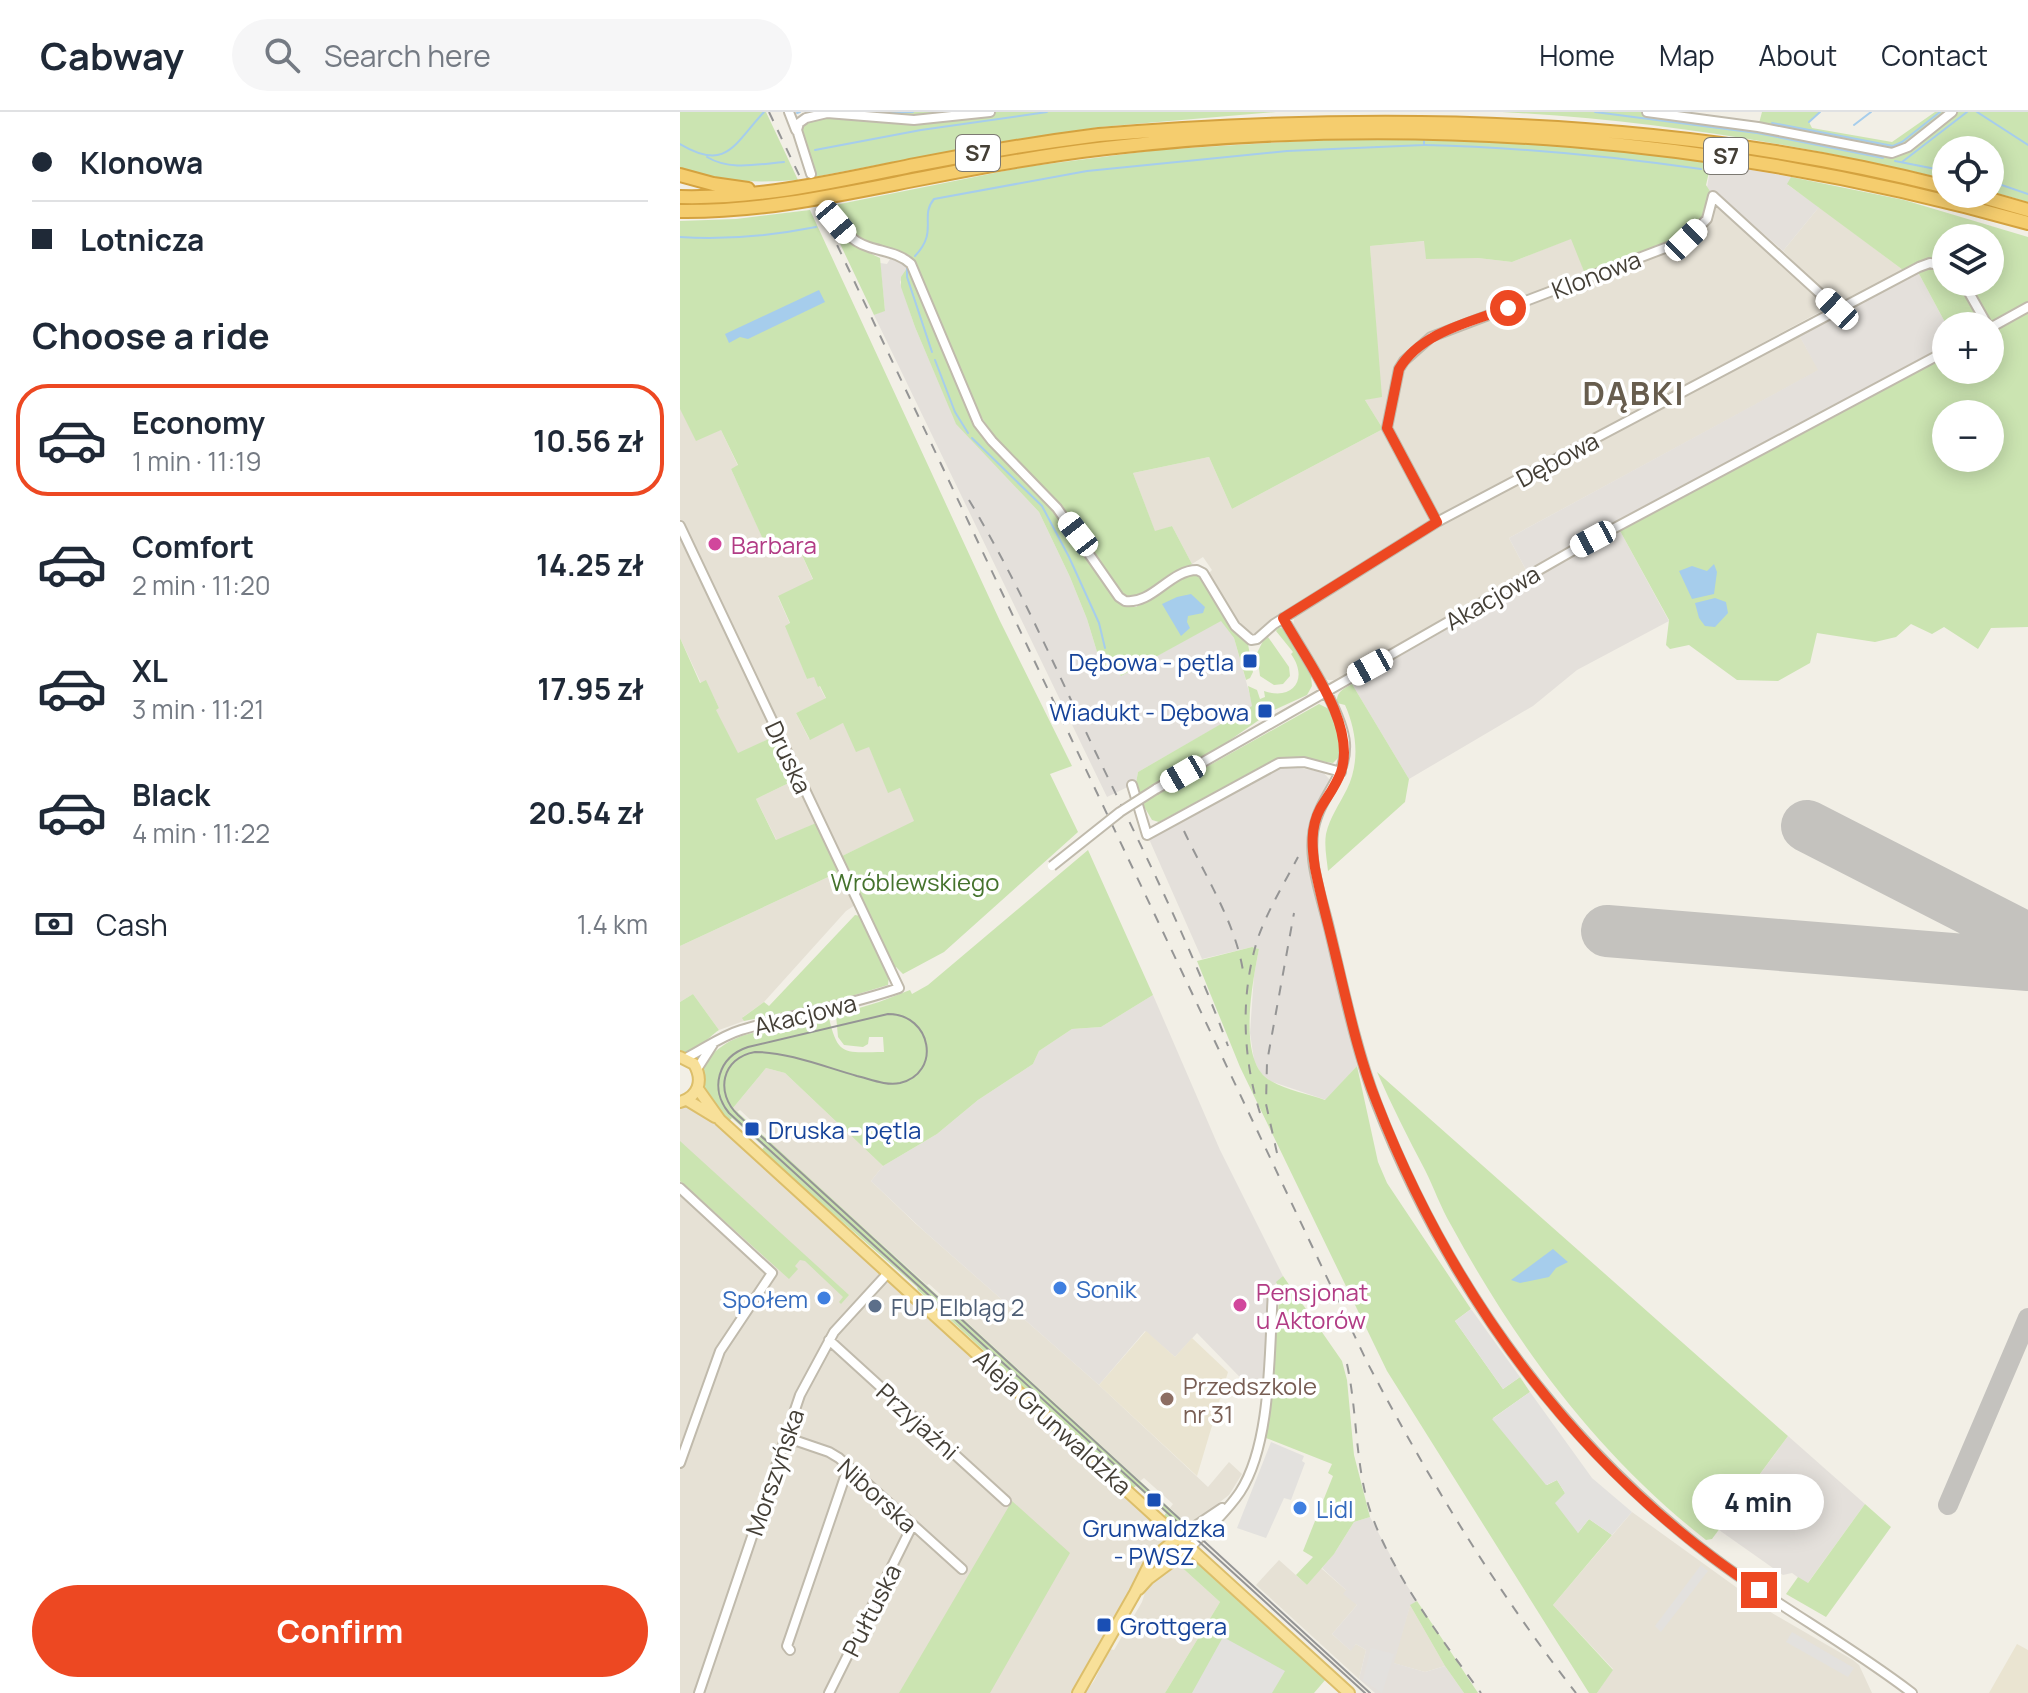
<!DOCTYPE html>
<html lang="en">
<head>
<meta charset="utf-8">
<style>
  :root { --surface:#fff; --page:#f6f6f7; --text:#1f2937; --muted:#747a83; --line:#e0e1e3; --accent:#ed4822 }
  body { margin:0; font-family:Manrope,sans-serif; background:var(--page); color:var(--text); height:100vh; display:flex; flex-direction:column; font-size:30px; white-space:nowrap }
  * { box-sizing:border-box; margin:0 }
  p { font-size:26px; color:var(--muted) }
  .icon { flex:none; width:44px; height:44px; fill:none; stroke:currentColor; stroke-width:2; stroke-linecap:round; stroke-linejoin:round }
  .map { position:relative; flex:1; overflow:hidden }
  .sheet { display:flex; flex-direction:column; background:var(--surface); width:680px }
  .sheet>* { flex:none }
  .guide { display:grid; align-content:center; height:176px; padding:0 32px; background:var(--surface) }
  .controls { position:absolute; left:1252px; top:24px; display:grid; gap:16px }
  .controls a { display:grid; place-items:center; width:72px; height:72px; border-radius:50%; background:var(--surface); box-shadow:0 4px 20px #0003; font-size:40px }
  .end { position:absolute; width:36px; height:36px; margin:-18px; border:10px solid #ed4822; background:#fff; box-shadow:0 0 0 4px #fff }
  .from { border-radius:50% }
  .bubble { position:absolute; height:56px; border-radius:28px; background:var(--surface); box-shadow:0 4px 20px #0003; font-size:26px; font-weight:700; line-height:56px; text-align:center }
  .car { position:absolute; width:24px; height:48px; margin:-24px -12px; border-radius:10px; box-shadow:0 0 6px 2px #0007; background:linear-gradient(#fff 24%,#345 0 40%,#fff 0 76%,#345 0 86%,#fff 0) }
  .guide b { display:flex; align-items:center; gap:28px; height:76px; font-size:30px }
  .guide b+b { border-top:2px solid var(--line) }
  .guide i { width:20px; height:20px; background:var(--text) }
  ul { padding:0; list-style:none }
  li { display:flex; align-items:center; gap:24px; height:112px; margin:0 16px 12px; padding:0 16px; border:4px solid transparent; border-radius:32px }
  li div { flex:1 }
  li b { display:block; font-size:30px }
  li em { font-style:normal; font-weight:700 }
  li.active { border-color:var(--accent) }
  li>.icon { width:72px; height:72px; stroke-width:1.5 }
  h2 { padding:0 32px; font-size:36px; line-height:96px }
  .pay { display:flex; align-items:center; gap:20px; height:88px; padding:0 32px; font-size:30px }
  .pay p { margin-inline-start:auto }
  .action { display:flex; gap:16px; margin-top:auto; padding:16px 32px }
  .action a { flex:1; height:92px; border-radius:48px; background:var(--accent); color:#fff; font-size:32px; font-weight:700; line-height:92px; text-align:center }
  header { display:flex; align-items:center; gap:48px; box-sizing:border-box; height:112px; padding:0 40px; background:var(--surface); border-bottom:2px solid var(--line) }
  header strong { font-size:38px }
  nav { display:flex; gap:44px; margin-inline-start:auto; font-size:28px }
  .search { width:560px; height:72px; background:var(--page); display:flex; align-items:center; gap:20px; box-sizing:border-box; padding:0 28px; border-radius:44px; color:var(--muted); font-size:30px }
  main { display:flex; flex:1; min-height:0 }
  .map>svg:first-child { display:block }
</style>
</head>
<body>
<header>
<strong>Cabway</strong>
<div class="search"><svg class="icon" aria-label="search" viewBox="0 0 24 24"><circle cx="10" cy="10" r="6"/><path d="M15 15l6 6"/></svg>Search here</div>
<nav><a>Home</a><a>Map</a><a>About</a><a>Contact</a></nav>
</header>
<main>
<section class="sheet">
<div class="guide">
<b><i class="from"></i>Klonowa</b>
<b><i></i>Lotnicza</b>
</div>
<h2>Choose a ride</h2>
<ul>
<li class="active"><svg class="icon" aria-label="car" viewBox="0 0 24 24"><path d="M5 17H2v-5l4-1 3-4h7l3 4 3 1v5h-3M9 17h6M6 11h13"/><circle cx="7" cy="17" r="2"/><circle cx="17" cy="17" r="2"/></svg><div><b>Economy</b><p>1 min · 11:19</p></div><em>10.56 zł</em></li>
<li><svg class="icon" aria-label="car" viewBox="0 0 24 24"><path d="M5 17H2v-5l4-1 3-4h7l3 4 3 1v5h-3M9 17h6M6 11h13"/><circle cx="7" cy="17" r="2"/><circle cx="17" cy="17" r="2"/></svg><div><b>Comfort</b><p>2 min · 11:20</p></div><em>14.25 zł</em></li>
<li><svg class="icon" aria-label="car" viewBox="0 0 24 24"><path d="M5 17H2v-5l4-1 3-4h7l3 4 3 1v5h-3M9 17h6M6 11h13"/><circle cx="7" cy="17" r="2"/><circle cx="17" cy="17" r="2"/></svg><div><b>XL</b><p>3 min · 11:21</p></div><em>17.95 zł</em></li>
<li><svg class="icon" aria-label="car" viewBox="0 0 24 24"><path d="M5 17H2v-5l4-1 3-4h7l3 4 3 1v5h-3M9 17h6M6 11h13"/><circle cx="7" cy="17" r="2"/><circle cx="17" cy="17" r="2"/></svg><div><b>Black</b><p>4 min · 11:22</p></div><em>20.54 zł</em></li>
</ul>
<div class="pay"><svg class="icon" aria-label="cash" viewBox="0 0 24 24"><path d="M3 7h18v10H3z"/><circle cx="12" cy="12" r="2"/></svg>Cash<p>1.4 km</p></div>
<div class="action"><a>Confirm</a></div>
</section>
<div class="map">
<svg width="1348" height="1581" viewBox="0 0 1348 1581">
  <rect width="100%" height="100%" fill="#f2efe6"/>
  <path fill="#e6e1d5" d="M1035 92 1149 195 761 404 711 315 722 258 728 250 752 230 1007 132Z
    M1139 95 1223 158 1157 192 1103 139Z
    M892 126 905 162 751 221 721 244 718 251 703 317 752 410 596 506 578 521 568 522 557 510 529 461 532 458 523 445 512 452 492 414 475 420 453 361 529 345 552 397 703 317 685 288 701 284 690 134 745 129 746 146H798L832 150Z
    M1119 223 1139 258 829 426 847 460 654 568H648L641 564 613 516 614 507 617 501 757 415Z
    M0 297 41 318 58 354 51 357 91 444 117 432 133 468 98 485 110 512 106 514 127 567 134 564 146 587 116 601 129 627 163 611 189 634 208 680 220 676 235 710 160 745 0 407Z
    M0 422 95 624 58 642 35 597 39 596 26 569 21 571 0 526Z
    M115 668 136 711 97 729 76 687Z
    M159 760 175 793 166 799 84 890 63 905 64 909 39 918 13 882 0 890V834Z
    M86 956 105 961 203 1054 191 1069 236 1112 419 1273 528 1375 549 1350 562 1362 549 1383 509 1414 490 1396 493 1392 464 1366 460 1369 278 1202 279 1199 249 1172 247 1173 89 1030 91 1027 60 998 57 1000 53 996Z
    M0 994 14 995 40 1014 483 1419 485 1427 483 1434 433 1505 391 1581H0Z
    M952 1400 1092 1501 1173 1548 1179 1553 1192 1581H917L933 1557 873 1493Z
    M599 1448 627 1473 641 1456 666 1478 677 1493 652 1522 670 1538 676 1532 686 1538 679 1567 576 1473Z
    M497 1451 540 1490 485 1581H405L414 1569 430 1537 434 1538 462 1490 467 1474Z
    M730 1493 765 1554 745 1560 713 1551Z"/>
  <path fill="#e4e0db" d="M1031 51 1111 65 1108 73 1139 95 1103 139 1037 81 1033 84 1027 76Z
    M215 146 227 156 220 170 235 215 276 311 359 400 390 465 407 507 418 543 426 555H433L441 564 541 508 554 526 573 594 458 660 456 671 427 685 194 203 205 198 200 151 207 152 210 147Z
    M1238 160 1267 214 1266 235 847 460 829 426 1138 258 1119 223Z
    M939 417 989 509 897 558 853 594 729 667 672 572Z
    M607 654 643 660 650 668 648 677 631 708 628 739 677 954 646 988 590 969 580 960 574 948 570 921 574 863 579 837 572 835 522 847 469 727 589 659Z
    M473 883 540 1038 603 1164 589 1179 583 1289 517 1221 495 1245 465 1219 419 1273 244 1119 191 1069 203 1054 257 1022 298 988 353 952 359 939 392 917 421 915Z
    M1108 1324 1185 1392 1127 1472 1112 1461 1103 1463 1039 1418Z
    M690 1405 724 1469 737 1489 730 1494 714 1551 745 1560 765 1554 784 1581H695L679 1567 686 1538 676 1532 671 1539 652 1522 677 1493 663 1482 666 1478 642 1456 656 1439 674 1410Z"/>
  <path fill="#eae4d1" d="M466 1219 495 1245 512 1226 548 1260 517 1364 419 1273Z
    M1337 1532 1348 1538V1581H1309Z"/>
  <path fill="#cbe4b1" fill-rule="evenodd" d="M0 0H86L118 68C76 71 41 70 0 58Z
    M218 0H596L420 15 312 31 134 65 118 15 131 4 223 7Z
    M822 0H967L1078 15 1082 0H1140L1129 10 1132 16 1212 30 1255 0H1348V90L1310 79V38H1266V67C1119 32 973 8 822 0Z
    M653 27C780 27 905 32 1031 51L1026 73 1033 84 1023 105 1003 125 905 162 891 127 832 150 798 146 746 147 744 129 690 134 702 285 685 288 703 317 552 397 529 345 453 361 475 419 492 414 512 452 453 487 441 481 378 390 314 324 292 291 235 151C221 134 206 137 187 131 171 126 158 108 150 94L344 55 477 38Z
    M1111 65 1224 88 1348 125V191L1311 211 1289 170H1310V126H1266V149L1247 147 1223 158 1107 72Z
    M143 96 173 133 200 146 205 199 194 203Z
    M130 98 320 509 392 654 370 662 398 720 264 840 223 862 216 855H213L160 745 234 709 220 676 208 681 189 635 176 640 163 611 130 628 116 601 146 586 140 574 138 575 134 565 127 567 105 514 110 511 98 484 133 467 117 432 91 445 51 357 58 353 41 318 16 329 0 297V109L56 107Z
    M227 156C258 204 267 264 296 314 312 342 342 361 363 385 392 417 415 454 439 490L446 494 456 495 509 463H519L568 532 573 560 570 566 566 568 554 526 541 509 441 564 433 555H426L418 543 407 507 390 465 359 400 276 312 235 215 221 175V165Z
    M1250 156 1266 159V170H1278L1303 214H1267L1238 160Z
    M1348 199V515L1311 516 1298 537 1264 515 1252 522 1231 512 1216 525 1195 530 1137 521 1130 551 1098 569 1057 568 1009 533 990 537 986 533 989 508 939 417 1266 243V258H1310V220ZM1266 302H1310V346H1266Z
    M599 515 604 517 631 564 632 574 627 583 592 599 540 635 459 683 456 671 458 660 572 594 568 574 577 578 580 587 585 585 584 579C613 589 629 567 611 542L613 540 596 519Z
    M585 525H588L609 555 610 564 603 572 594 573 580 564 577 541Z
    M0 526 20 571 26 568 39 596 36 598 58 641 95 624 115 668 76 687 96 728 136 711 159 760 0 834Z
    M672 572 729 667 725 690 648 759C647 748 644 734 646 722 650 705 659 693 667 677 680 650 677 620 665 593L657 591C656 580 663 577 672 572Z
    M639 592 649 597 659 623V645L653 651 613 645 593 649 479 710 472 708 462 691Z
    M408 738 473 883 421 915 392 917 359 939 353 952 298 988 257 1022 203 1054 105 961 86 956 53 996 509 1414C498 1417 492 1411 484 1404L486 1401 456 1374 453 1376 238 1178 237 1175 81 1039 84 1035 52 1006 49 1009C31 993 19 977 23 953 39 932 59 922 85 919L86 923 114 917V913C125 908 138 901 149 906 158 946 166 940 204 940L203 925H189L188 932 183 935 164 933 158 925 156 903 199 890 230 878 232 882 248 873Z
    M175 803 181 804 209 863 208 873 138 894 64 909 62 906 84 890 89 894Z
    M572 835 579 837C573 868 556 951 591 969 607 978 628 982 645 988L677 954 698 1050 707 1071 791 1197 775 1209 823 1277 840 1265 850 1280 813 1306 867 1373 877 1368 885 1381 898 1421 909 1407 932 1423 873 1493 933 1558 917 1581H909L707 1259 560 955 517 849Z
    M13 882 39 918C27 926 16 943 0 942V890Z
    M697 960 1108 1324 1032 1427 1026 1428C917 1342 837 1234 771 1113 761 1096 754 1076 745 1058 728 1026 712 994 697 960Z
    M0 1029 169 1183 161 1192 159 1190 163 1185 125 1149 120 1148 115 1154 118 1157 109 1167 0 1069Z
    M603 1164 662 1249 667 1268 674 1343 690 1405 674 1410 654 1442 627 1473 616 1463 633 1445 623 1439 653 1364 648 1361 652 1352 586 1326 600 1179 596 1170Z
    M332 1389 390 1441 310 1581H219Z
    M1185 1392 1211 1415 1146 1505 1106 1482 1118 1465 1128 1471Z
    M508 1446 517 1449 646 1567 634 1581H485L540 1490 497 1451Z
    M737 1489 798 1581H784L765 1554 730 1493Z"/>
  <path fill="#e3e1de" d="M791 1197 840 1265 823 1277 775 1209Z
    M850 1280 912 1366 952 1400 932 1423 909 1407 898 1421 875 1391 885 1381 877 1368 866 1373 812 1307Z
    M591 1330 624 1344 622 1349 625 1351 611 1388 604 1386 586 1426 557 1416Z
    M1021 1453 1028 1459 981 1520 975 1514Z
    M1112 1520 1174 1556 1168 1565 1106 1530Z
    M543 1525 605 1559 592 1581H512Z
    M691 1536 714 1542 702 1581 683 1568Z"/>
  <path fill="#a6cdec" d="M139 178 145 190 68 227 60 225 49 231 45 222Z
    M1034 452 1037 460 1034 482 1012 487 999 459 1012 454 1027 459Z
    M511 482 525 495 523 501 508 504 507 510 510 516 501 524 482 492 497 485Z
    M1035 486 1046 490 1048 501 1035 515 1025 514 1019 506 1015 491Z
    M873 1137 888 1150 876 1156 869 1165 840 1171 831 1168Z"/>
  <g fill="none" stroke-linecap="round" stroke-linejoin="round">
    <path stroke="#a6cdec" stroke-width="2" d="M208 0H233
      M915 0 1077 21 1203 46
      M1297 0 1348 33
      M117 1 120 0
      M1129 10 1140 0
      M1092 11 1213 34 1222 30 1260 0
      M1174 13 1191 0
      M0 32C47 60 54 32 84 0
      M745 33C838 35 929 44 1021 57
      M135 38 241 18 367 0
      M27 45C50 59 79 52 104 50
      M1215 49 1266 59
      M1222 50 1287 0
      M1310 69 1348 82
      M0 125C46 128 90 124 136 115
      M235 144C259 119 239 105 254 87L407 59 607 39 744 33V27
      M227 156V165L252 240
      M255 248 275 300 288 321
      M292 326 362 394 389 445 419 511 425 536"/>
    <path stroke="#c4c2be" stroke-width="20" d="M1268 1393 1348 1206"/>
    <path stroke="#c4c2be" stroke-width="52" d="M1127 714 1348 827
      M927 819 1348 853"/>
    <defs>
      <path id="minor" d="M109 0 116 18
        M967 0 1078 15 1212 41 1228 35 1272 0
        M131 62 117 18 119 11 126 6 147 1 234 8 310 0
        M146 95C157 112 169 129 189 135 204 140 219 141 231 152L298 311 312 329 377 396 439 485 445 489C472 493 490 458 517 458L523 461 555 514 571 528 577 527 594 512 757 410 1239 155 1250 151 1266 155
        M1283 170 1308 214
        M1310 216 1348 195
        M757 410 707 316 719 257 724 249 751 225 1006 128 1027 107 1033 84 1157 197
        M0 414 219 876C168 894 114 902 61 918 41 924 24 937 6 946
        M603 506C621 538 662 597 665 631 667 662 646 678 637 705 624 740 641 782 649 816 663 874 675 934 696 990 763 1164 871 1317 1018 1434 1086 1488 1163 1528 1232 1581
        M452 673 467 723 599 651 624 650 661 660
        M476 677 899 435 1266 239
        M17 957 33 932
        M0 1076 92 1161 40 1239 0 1351
        M149 1228 326 1389
        M105 1325 149 1340 159 1346 282 1457
        M499 1425 542 1396
        M511 1435C527 1417 546 1401 560 1380 592 1331 589 1238 593 1180
        M110 1538 107 1534 168 1356
        M19 1581 120 1283 154 1220 208 1161
        M149 1581 232 1414"/>
      <path id="major" d="M0 945 14 952C24 969 18 985 0 990
        M18 977 40 1008 669 1581
        M7 988 35 1005
        M459 1477 468 1467 511 1435
        M398 1581 455 1481 472 1447 499 1425"/>
      <path id="highway" d="M0 63 33 72 68 77
        M1292 82 1348 98
        M0 85C80 87 157 69 235 53 296 41 357 31 419 23 700 0 991 5 1266 75
        M0 99C83 100 162 82 244 66 304 54 365 43 426 36 736 0 1048 26 1348 111"/>
    </defs>
    <use href="#minor" stroke="#c0baac" stroke-width="12"/>
    <use href="#major" stroke="#dcbe6a" stroke-width="14"/>
    <use href="#highway" stroke="#d4a23f" stroke-width="16"/>
    <use href="#minor" stroke="#fff" stroke-width="8"/>
    <use href="#major" stroke="#f8e099" stroke-width="10"/>
    <use href="#highway" stroke="#f5cd6e" stroke-width="12"/>
    <path stroke="#959595" stroke-width="2" d="M685 1581 49 1001C29 977 38 945 68 935L208 902C252 902 262 961 220 971 206 974 190 967 177 964 145 955 108 940 75 940 41 946 35 981 58 1003L690 1581"/>
    <path stroke="#959595" stroke-width="2" stroke-dasharray="10 10" stroke-linecap="butt" d="M89 0 120 65
      M140 97 687 1250C748 1366 815 1477 896 1581
      M289 388C337 468 375 555 415 639 462 736 511 833 548 934
      M504 719C526 766 558 814 564 866
      M580 1001C562 944 560 879 579 823 589 796 605 770 618 745
      M597 1041 586 992 587 950 614 801
      M667 1252C677 1298 675 1346 688 1392 707 1455 762 1528 801 1581"/>
    <defs>
      <path id="minor-bridge" d="M372 754 440 700 476 677"/>
    </defs>
    <use href="#minor-bridge" stroke="#c0baac" stroke-width="12" stroke-linecap="butt"/>
    <use href="#minor-bridge" stroke="#fff" stroke-width="8"/>
  </g>
  <g fill="none" stroke-linecap="round" stroke-linejoin="round">
    <path stroke="#ed4822" stroke-width="10" d="M828 196C791 210 741 220 719 257L707 316 757 410 603 506C626 548 677 612 661 660 656 674 647 685 640 697 630 716 632 736 635 756 641 786 649 815 656 845 668 894 678 944 697 991 773 1187 901 1361 1079 1478"/>
  </g>
  <g fill="#d1479c" stroke="#fff" stroke-width="3">
    <circle cx="35" cy="432" r="8"/>
    <circle cx="560" cy="1193" r="8"/>
  </g>
  <g fill="#1a4fb4" stroke="#fff" stroke-width="3">
    <rect x="562" y="541" width="16" height="16" rx="4"/>
    <rect x="577" y="591" width="16" height="16" rx="4"/>
    <rect x="64" y="1009" width="16" height="16" rx="4"/>
    <rect x="466" y="1380" width="16" height="16" rx="4"/>
    <rect x="416" y="1505" width="16" height="16" rx="4"/>
  </g>
  <g fill="#3f7fe0" stroke="#fff" stroke-width="3">
    <circle cx="380" cy="1176" r="8"/>
    <circle cx="144" cy="1186" r="8"/>
    <circle cx="620" cy="1396" r="8"/>
  </g>
  <circle fill="#5c6f8a" stroke="#fff" stroke-width="3" cx="195" cy="1194" r="8"/>
  <circle fill="#8d6e63" stroke="#fff" stroke-width="3" cx="487" cy="1287" r="8"/>
  <g text-anchor="middle" dominant-baseline="central" stroke-width="7" stroke-linejoin="round" paint-order="stroke">
    <g fill="#fff" stroke="#7c7972" stroke-width="2">
      <rect x="276" y="23" width="44" height="36" rx="6"/>
      <rect x="1024" y="26" width="44" height="36" rx="6"/>
    </g>
    <g font-size="22" font-weight="bold" fill="#443f36">
      <text x="298" y="41">S7</text>
      <text x="1046" y="44">S7</text>
    </g>
    <g font-size="24" fill="#443f36" stroke="#fff">
      <text transform="translate(916 162) rotate(-21)">Klonowa</text>
      <text transform="translate(877 347) rotate(-28)">Dębowa</text>
      <text transform="translate(812 485) rotate(-30)">Akacjowa</text>
      <text transform="translate(109 645) rotate(65)">Druska</text>
      <text transform="translate(125 902) rotate(-14)">Akacjowa</text>
      <text transform="translate(238 1309) rotate(42)">Przyjaźni</text>
      <text transform="translate(373 1310) rotate(42)">Aleja Grunwaldzka</text>
      <text transform="translate(94 1360) rotate(-71)">Morszyńska</text>
      <text transform="translate(198 1383) rotate(42)">Niborska</text>
      <text transform="translate(191 1498) rotate(-63)">Pułtuska</text>
    </g>
    <g font-size="24" fill="#b23c85" stroke="#fff" text-anchor="start">
      <text x="51" y="432">Barbara</text>
      <text x="576" y="1179">Pensjonat<tspan x="576" dy="28">u Aktorów</tspan></text>
    </g>
    <g font-size="24" fill="#164399" stroke="#fff" text-anchor="end">
      <text x="554" y="549">Dębowa - pętla</text>
      <text x="569" y="599">Wiadukt - Dębowa</text>
      <text x="88" y="1017" text-anchor="start">Druska - pętla</text>
      <text x="474" y="1415" text-anchor="middle">Grunwaldzka<tspan x="474" dy="28">- PWSZ</tspan></text>
      <text x="440" y="1513" text-anchor="start">Grottgera</text>
    </g>
    <g font-size="24" fill="#45732d" stroke="#fff">
      <text x="235" y="769">Wróblewskiego</text>
    </g>
    <g font-size="24" fill="#366cbe" stroke="#fff" text-anchor="start">
      <text x="396" y="1176">Sonik</text>
      <text x="128" y="1186" text-anchor="end">Społem</text>
      <text x="636" y="1396">Lidl</text>
    </g>
    <g font-size="24" fill="#4e5e75" stroke="#fff" text-anchor="start">
      <text x="211" y="1194">FUP Elbląg 2</text>
    </g>
    <g font-size="24" fill="#785e54" stroke="#fff" text-anchor="start">
      <text x="503" y="1273">Przedszkole<tspan x="503" dy="28">nr 31</tspan></text>
    </g>
    <g font-size="32" font-weight="bold" letter-spacing="2" fill="#675d4e" stroke="#fff">
      <text x="954" y="281">DĄBKI</text>
    </g>
  </g>
</svg>
<div class="controls">
<a><svg class="icon" aria-label="locate" viewBox="0 0 24 24"><circle cx="12" cy="12" r="6"/><path d="M12 2v4M12 18v4M2 12h4M18 12h4"/></svg></a>
<a><svg class="icon" aria-label="layers" viewBox="0 0 24 24"><path d="M12 4l9 5-9 5-9-5zM3 14l9 5 9-5"/></svg></a>
<a>+</a>
<a>−</a>
</div>
<i class="end from" style="left:828px;top:196px"></i>
<i class="end" style="left:1079px;top:1478px"></i>
<div class="bubble" style="left:1012px;top:1362px;width:132px">4 min</div>
<i class="car" style="left:156px;top:110px;rotate:140deg"></i>
<i class="car" style="left:1006px;top:128px;rotate:46deg"></i>
<i class="car" style="left:1157px;top:197px;rotate:313deg"></i>
<i class="car" style="left:398px;top:422px;rotate:322deg"></i>
<i class="car" style="left:913px;top:427px;rotate:242deg"></i>
<i class="car" style="left:690px;top:555px;rotate:241deg"></i>
<i class="car" style="left:503px;top:662px;rotate:240deg"></i>
</div>
</main>
</body>
</html>
